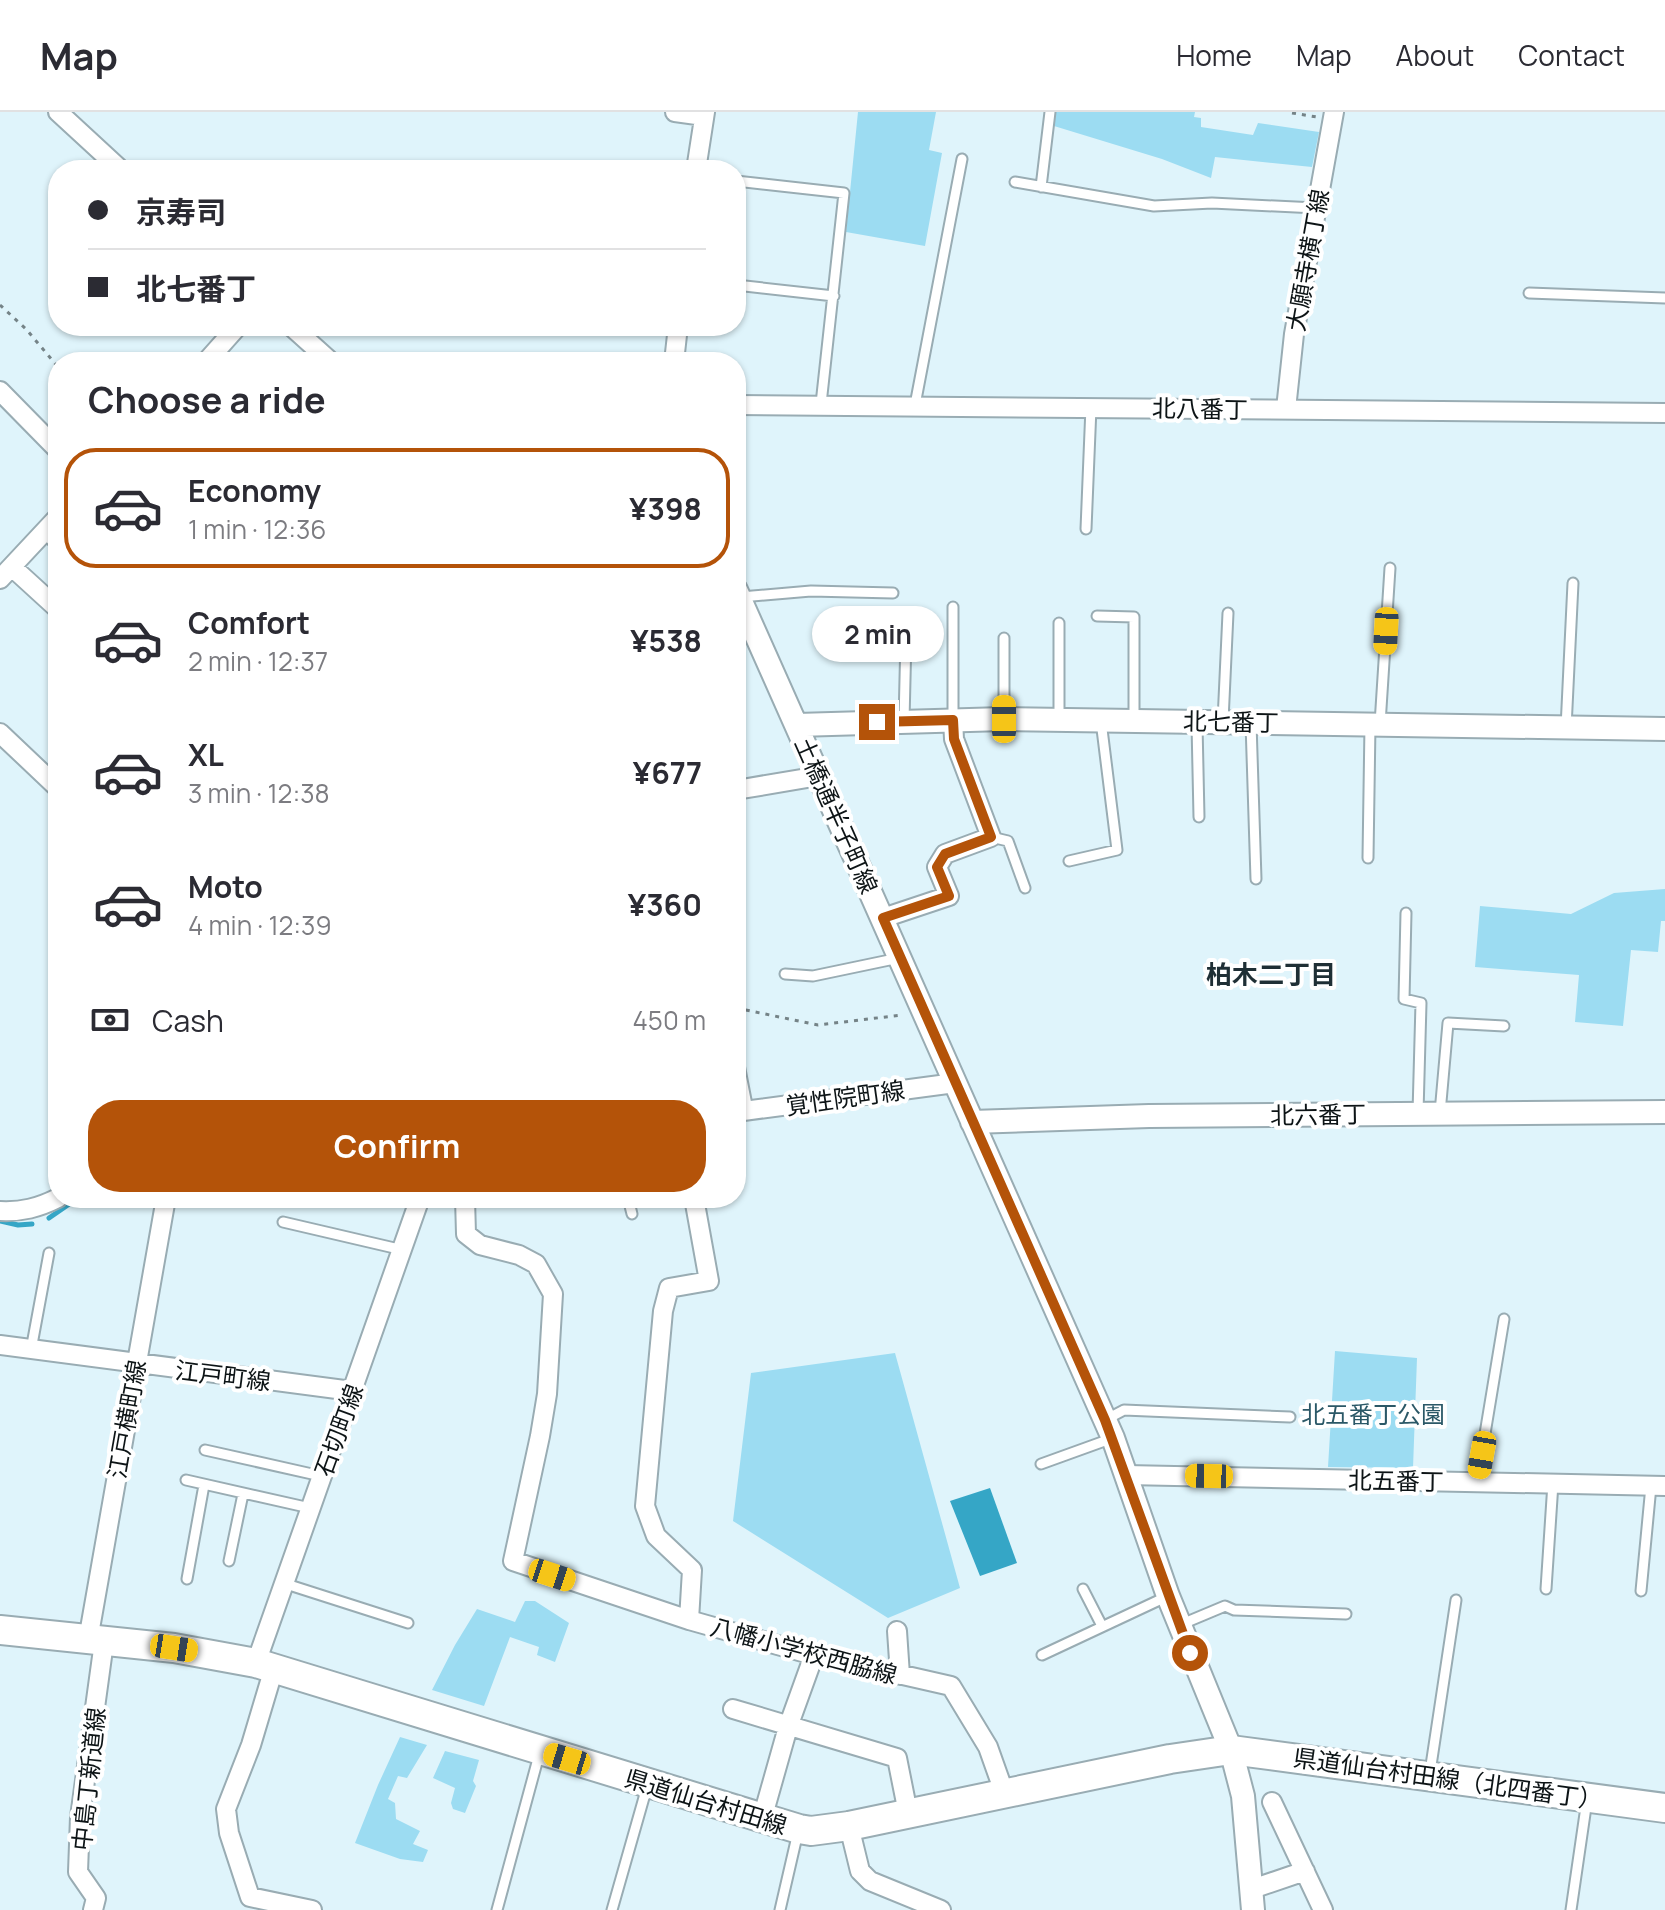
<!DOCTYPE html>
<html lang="en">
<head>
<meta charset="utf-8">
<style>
  :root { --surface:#fff; --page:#f2f2f3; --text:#2b2b33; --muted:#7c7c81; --line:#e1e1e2; --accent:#b45309 }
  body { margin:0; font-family:Manrope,"Noto Sans JP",sans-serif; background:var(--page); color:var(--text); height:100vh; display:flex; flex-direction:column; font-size:30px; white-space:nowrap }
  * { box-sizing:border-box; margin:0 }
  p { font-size:26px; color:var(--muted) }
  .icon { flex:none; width:44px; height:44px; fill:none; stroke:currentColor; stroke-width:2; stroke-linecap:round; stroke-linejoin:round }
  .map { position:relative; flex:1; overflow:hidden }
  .panel { position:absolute; left:48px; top:240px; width:698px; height:856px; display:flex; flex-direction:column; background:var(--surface); border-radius:32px; box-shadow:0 2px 6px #0004 }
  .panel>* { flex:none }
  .banner { position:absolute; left:48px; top:48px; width:698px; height:176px; border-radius:32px; box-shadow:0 2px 6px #0004; display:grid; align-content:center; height:176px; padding:0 40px; background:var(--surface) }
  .end { position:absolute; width:36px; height:36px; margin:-18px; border:10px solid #b45309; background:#fff; box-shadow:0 0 0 4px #fff }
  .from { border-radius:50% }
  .bubble { position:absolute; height:56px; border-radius:28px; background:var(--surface); box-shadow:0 2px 6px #0004; font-size:26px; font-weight:700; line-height:56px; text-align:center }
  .car { position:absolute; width:24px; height:48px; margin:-24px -12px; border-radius:10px; box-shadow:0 0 6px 2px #0007; background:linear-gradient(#f5c518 24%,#345 0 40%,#f5c518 0 76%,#345 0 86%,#f5c518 0) }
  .banner b { display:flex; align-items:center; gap:28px; height:76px; font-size:30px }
  .banner b+b { border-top:2px solid var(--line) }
  .banner i { width:20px; height:20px; background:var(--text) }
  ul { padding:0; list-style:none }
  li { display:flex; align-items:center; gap:24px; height:120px; margin:0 16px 12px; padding:0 24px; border:4px solid transparent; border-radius:32px }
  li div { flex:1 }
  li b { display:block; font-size:30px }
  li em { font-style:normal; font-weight:700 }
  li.on { border-color:var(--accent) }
  li>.icon { width:72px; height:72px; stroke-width:1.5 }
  h2 { padding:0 40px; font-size:36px; line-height:96px }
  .pay { display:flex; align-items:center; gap:20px; height:88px; padding:0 40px; font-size:30px }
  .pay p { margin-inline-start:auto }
  .cta { display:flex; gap:16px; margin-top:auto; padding:16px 40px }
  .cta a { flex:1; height:92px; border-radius:32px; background:var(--accent); color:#fff; font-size:32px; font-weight:700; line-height:92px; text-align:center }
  header { display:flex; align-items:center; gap:48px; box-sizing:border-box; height:112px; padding:0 40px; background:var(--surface); border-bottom:2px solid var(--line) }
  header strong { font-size:38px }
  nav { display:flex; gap:44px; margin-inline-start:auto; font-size:28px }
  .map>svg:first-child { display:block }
</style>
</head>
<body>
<header>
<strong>Map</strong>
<nav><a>Home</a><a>Map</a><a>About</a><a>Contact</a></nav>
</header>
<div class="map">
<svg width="1665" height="1798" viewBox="0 0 1665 1798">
  <rect width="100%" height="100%" fill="#dff4fb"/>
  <path fill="#9cdcf2" d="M858 0H936L929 38 942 41 925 134 846 120Z
    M1056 0H1195L1194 5 1201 6V15L1253 23 1258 11 1319 20 1312 55 1215 45 1211 66 1162 47 1054 14Z
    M1665 777V809H1661L1658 840 1631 838 1623 914 1575 910 1579 863 1475 855 1480 794 1571 802 1614 781Z
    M1335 1239 1417 1246 1413 1356 1328 1355Z
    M895 1241 960 1476 888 1506 733 1409 751 1261Z
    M525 1489H535L569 1511 555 1550 537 1543 539 1535 510 1525 484 1594 432 1578 455 1533 477 1497 515 1510Z
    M400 1625 427 1633 407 1666 398 1664 388 1687 395 1691 396 1707 420 1719 413 1732 428 1738 423 1750 400 1747 355 1731 378 1673Z
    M445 1639 479 1648 473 1669 476 1674 465 1701 453 1697 451 1691 455 1676 433 1666Z"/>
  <path fill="#35a6c6" d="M990 1376 1017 1451 980 1464 950 1389Z"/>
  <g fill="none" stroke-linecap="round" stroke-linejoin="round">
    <path stroke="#35a6c6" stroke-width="5" d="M49 1106 78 1086
      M0 1109 18 1113 32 1112"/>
    <defs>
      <path id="service" d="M736 69 844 81 821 292
        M1015 70 1154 94 1212 91 1316 96
        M1041 75 1050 0
        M736 173 834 184
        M1529 181 1665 186
        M915 293 962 47
        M1086 417 1091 295
        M44 421 58 435
        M741 485 811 479 893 481
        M953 495V608
        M1097 504 1134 505V608
        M1004 607V526
        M1059 608V511
        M904 609 906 525
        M1223 609 1228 501
        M1251 611 1256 767
        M1197 612 1199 705
        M1380 612 1390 456
        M1566 616 1573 471
        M991 725 1008 729 1025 776
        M1368 746 1370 613
        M1069 749 1117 738 1101 609
        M1406 801 1404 887 1421 891 1418 1001
        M736 810 738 826
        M57 854H58
        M785 862 813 864 899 846
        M736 937 748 998
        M1440 1001 1448 911 1504 914
        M628 1086 632 1102
        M283 1110 403 1138
        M31 1238 49 1141
        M1105 1308 1124 1298 1290 1305
        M205 1338 321 1364
        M1041 1352 1113 1326
        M186 1368 310 1396
        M1477 1370 1504 1207
        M229 1449 243 1382
        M187 1467 204 1373
        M283 1471 408 1511
        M1083 1477 1102 1514
        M1546 1477 1553 1371
        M1641 1479 1651 1374
        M1182 1512 1225 1494 1234 1498 1346 1502
        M1042 1543 1168 1484
        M1430 1660 1456 1488
        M497 1798 539 1643
        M612 1798 647 1675
        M780 1798 798 1720
        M1571 1798 1587 1688"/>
      <path id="minor" d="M58 0 121 58
        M675 0 704 4
        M696 58 705 0
        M291 214 331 250
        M206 250 238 214
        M674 250 678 214
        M0 279 58 338
        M736 293 1665 301
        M1286 297 1294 222 1334 0
        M12 455 58 497
        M0 467 58 405
        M0 621 58 676
        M736 678 819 664
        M883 806 949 784 937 755 945 742 991 725 954 627 953 608
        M736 1000 955 971
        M465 1086 466 1122 480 1133 519 1143 536 1152 553 1182 547 1282 540 1324 513 1449 689 1508
        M694 1086 709 1169 669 1176 663 1199 645 1394 656 1424 692 1458 689 1508 806 1541 951 1574 988 1635 1004 1680
        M0 1099C22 1100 38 1096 58 1086
        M0 1233 352 1279
        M1126 1363 1665 1374
        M897 1519 900 1563
        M88 1528 166 1086
        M256 1551 420 1086
        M274 1556 251 1633 226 1697 229 1721 250 1785 312 1798
        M733 1597 897 1646 908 1701
        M1272 1690 1323 1798
        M762 1707 788 1615 814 1543
        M849 1714 860 1759 870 1769 941 1798
        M1252 1777 1305 1759
        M93 1798 96 1786 78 1760 80 1705 104 1530"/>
      <path id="tertiary" d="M736 478 1113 1326 1168 1484 1231 1638 1243 1684 1253 1798
        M797 613 1004 607 1665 617
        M972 1010 1149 1004 1665 1000"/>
      <path id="primary" d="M0 1518 174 1536 256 1551 799 1717 811 1719 849 1714 1170 1647 1231 1638 1665 1696"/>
    </defs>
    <use href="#service" stroke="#99acb3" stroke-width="13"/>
    <use href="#minor" stroke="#99acb3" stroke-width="22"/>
    <use href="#tertiary" stroke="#99acb3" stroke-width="26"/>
    <use href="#primary" stroke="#99acb3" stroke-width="32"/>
    <path stroke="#758387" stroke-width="3" stroke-dasharray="4 6" stroke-linecap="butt" d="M1292 1 1317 5
      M0 193 26 217 58 255
      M736 896 818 913 902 903"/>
    <use href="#service" stroke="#fff" stroke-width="9"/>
    <use href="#minor" stroke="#fff" stroke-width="18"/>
    <use href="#tertiary" stroke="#fff" stroke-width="22"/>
    <use href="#primary" stroke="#fff" stroke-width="28"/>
  </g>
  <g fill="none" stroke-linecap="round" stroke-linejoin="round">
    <path stroke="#b45309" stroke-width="10" d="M877 610 953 608 954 627 991 725 945 742 937 755 949 784 883 806 1105 1308 1190 1541"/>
  </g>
  <g text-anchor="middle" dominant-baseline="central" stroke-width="8" stroke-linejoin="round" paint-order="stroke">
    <g font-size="24" fill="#0d1416" stroke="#fff">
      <text transform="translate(1307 148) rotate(-80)">大願寺横丁線</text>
      <text transform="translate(1200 296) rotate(1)">北八番丁</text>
      <text transform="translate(1231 609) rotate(1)">北七番丁</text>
      <text transform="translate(837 703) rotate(66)">土橋通半子町線</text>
      <text transform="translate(845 985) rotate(-8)">覚性院町線</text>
      <text transform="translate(1318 1002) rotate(-1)">北六番丁</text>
      <text transform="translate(223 1263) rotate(7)">江戸町線</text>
      <text transform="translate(126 1307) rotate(-80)">江戸横町線</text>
      <text transform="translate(338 1318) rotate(-70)">石切町線</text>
      <text transform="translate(1396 1368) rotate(1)">北五番丁</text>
      <text transform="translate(804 1538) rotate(15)">八幡小学校西脇線</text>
      <text transform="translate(1448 1666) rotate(8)">県道仙台村田線（北四番丁）</text>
      <text transform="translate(88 1667) rotate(-84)">中島丁新道線</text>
      <text transform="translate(706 1689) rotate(17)">県道仙台村田線</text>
    </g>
    <g font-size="24" fill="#2b5867" stroke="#fff">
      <text x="1373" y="1301">北五番丁公園</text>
    </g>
    <g font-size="26" font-weight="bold" fill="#1f2f35" stroke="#fff">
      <text x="1271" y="862">柏木二丁目</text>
    </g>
  </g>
</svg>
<i class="end from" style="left:1190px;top:1541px"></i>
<i class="end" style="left:877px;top:610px"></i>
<div class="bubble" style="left:812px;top:494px;width:132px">2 min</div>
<i class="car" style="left:1386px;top:519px;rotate:183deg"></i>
<i class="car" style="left:1004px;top:607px;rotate:0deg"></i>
<i class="car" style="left:1482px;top:1343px;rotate:190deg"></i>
<i class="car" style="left:1209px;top:1364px;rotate:271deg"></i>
<i class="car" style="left:552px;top:1463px;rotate:108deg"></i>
<i class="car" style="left:174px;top:1536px;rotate:99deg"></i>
<i class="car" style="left:567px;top:1647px;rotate:287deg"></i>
<div class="banner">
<b><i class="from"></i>京寿司</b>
<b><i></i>北七番丁</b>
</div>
<section class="panel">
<h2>Choose a ride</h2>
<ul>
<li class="on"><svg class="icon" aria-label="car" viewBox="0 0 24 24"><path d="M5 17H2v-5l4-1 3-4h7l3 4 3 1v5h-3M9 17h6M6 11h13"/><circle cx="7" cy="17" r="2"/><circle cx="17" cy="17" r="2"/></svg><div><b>Economy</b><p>1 min · 12:36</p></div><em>¥398</em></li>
<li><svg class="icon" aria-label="car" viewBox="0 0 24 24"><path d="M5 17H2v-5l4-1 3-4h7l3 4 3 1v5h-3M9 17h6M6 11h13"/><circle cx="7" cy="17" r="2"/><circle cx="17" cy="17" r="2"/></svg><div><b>Comfort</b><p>2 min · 12:37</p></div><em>¥538</em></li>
<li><svg class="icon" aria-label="car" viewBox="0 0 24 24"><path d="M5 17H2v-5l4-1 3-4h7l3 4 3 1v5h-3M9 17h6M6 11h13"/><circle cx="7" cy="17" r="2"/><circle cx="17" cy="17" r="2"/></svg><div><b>XL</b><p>3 min · 12:38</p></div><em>¥677</em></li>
<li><svg class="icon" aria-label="car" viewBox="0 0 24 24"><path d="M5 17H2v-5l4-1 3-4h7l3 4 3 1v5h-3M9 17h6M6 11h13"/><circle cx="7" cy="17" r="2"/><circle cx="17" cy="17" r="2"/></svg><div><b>Moto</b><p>4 min · 12:39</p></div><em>¥360</em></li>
</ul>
<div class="pay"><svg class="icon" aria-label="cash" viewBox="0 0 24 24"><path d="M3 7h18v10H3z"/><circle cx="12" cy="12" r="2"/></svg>Cash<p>450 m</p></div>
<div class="cta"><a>Confirm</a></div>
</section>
</div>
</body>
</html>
